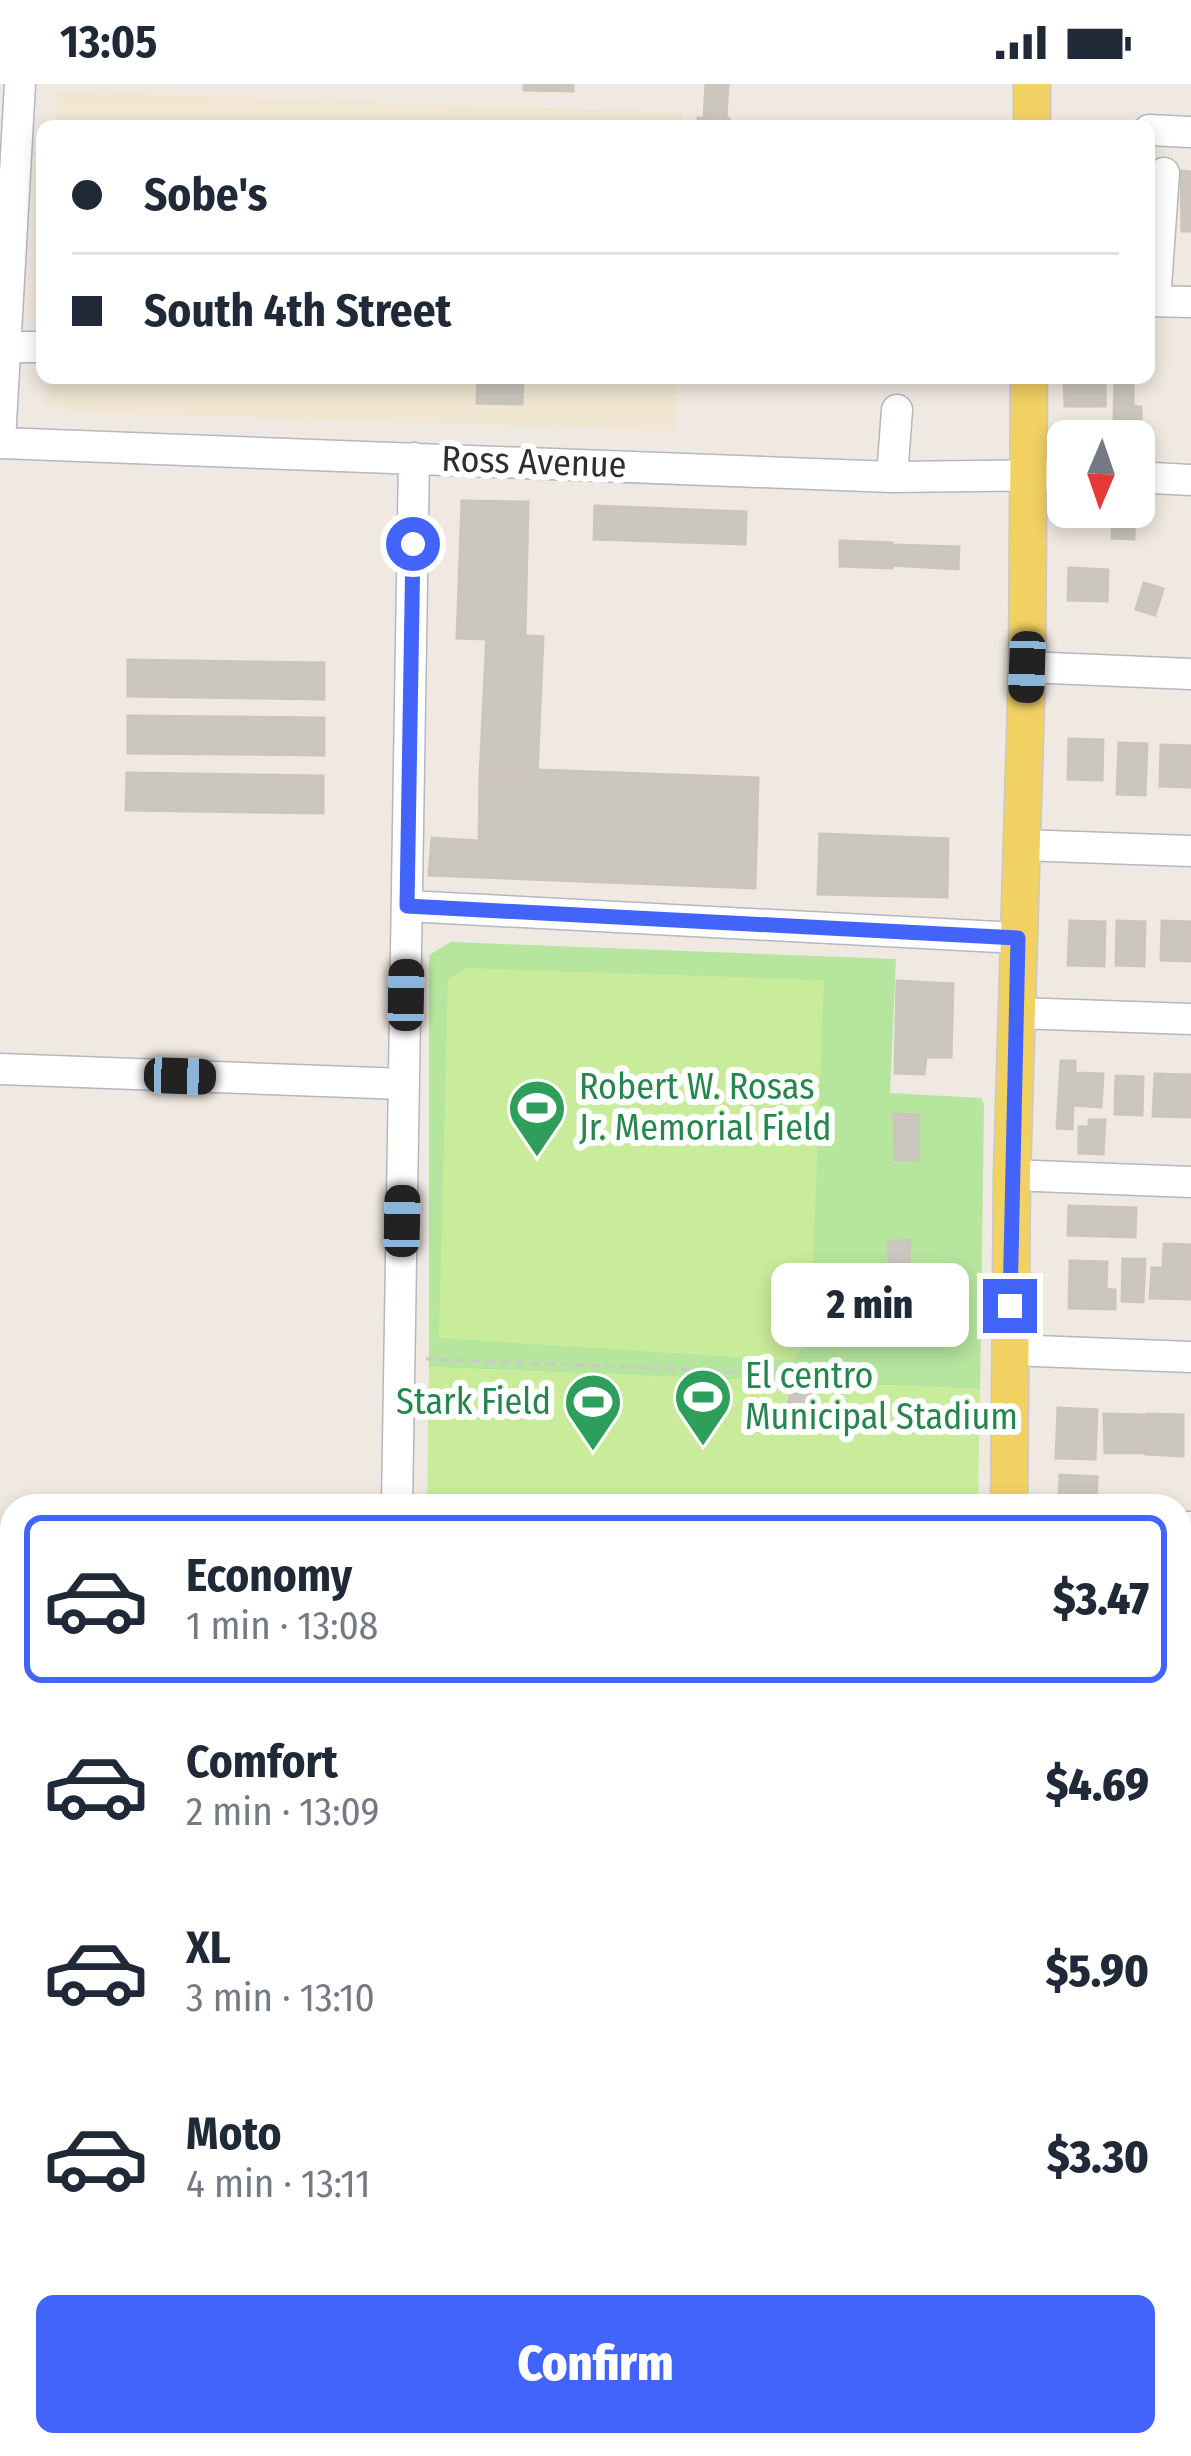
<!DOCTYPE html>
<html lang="en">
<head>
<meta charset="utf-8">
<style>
  :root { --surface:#fff; --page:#f2f2f3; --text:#1f2937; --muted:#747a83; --line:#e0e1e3; --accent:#4264fb }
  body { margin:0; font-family:"Fira Sans Condensed",sans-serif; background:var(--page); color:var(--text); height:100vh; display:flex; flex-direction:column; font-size:45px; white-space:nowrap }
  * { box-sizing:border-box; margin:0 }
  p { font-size:39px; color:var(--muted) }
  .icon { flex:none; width:66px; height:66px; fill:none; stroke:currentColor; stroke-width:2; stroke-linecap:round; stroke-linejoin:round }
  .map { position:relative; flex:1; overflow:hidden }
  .sheet { position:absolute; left:0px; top:1410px; width:1191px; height:963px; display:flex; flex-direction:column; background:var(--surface); border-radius:36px 36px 0 0; box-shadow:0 6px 18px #0003 }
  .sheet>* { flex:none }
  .guide { position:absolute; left:36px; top:36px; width:1119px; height:264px; border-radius:18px; box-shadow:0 6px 18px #0003; display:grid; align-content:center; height:264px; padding:0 36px; background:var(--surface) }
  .needle { width:78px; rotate:182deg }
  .fabs { position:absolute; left:1047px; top:336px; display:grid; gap:24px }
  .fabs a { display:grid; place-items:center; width:108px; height:108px; border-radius:18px; background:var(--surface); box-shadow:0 6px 18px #0003; font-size:60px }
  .end { position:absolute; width:54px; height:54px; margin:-27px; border:15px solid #4264fb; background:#fff; box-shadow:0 0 0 6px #fff }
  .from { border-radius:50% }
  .bubble { position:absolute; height:84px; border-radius:18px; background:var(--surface); box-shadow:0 6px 18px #0003; font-size:39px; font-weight:800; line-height:84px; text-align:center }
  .car { position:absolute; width:36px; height:72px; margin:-36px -18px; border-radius:15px; box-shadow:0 0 9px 3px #0007; background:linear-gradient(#222 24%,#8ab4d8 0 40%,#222 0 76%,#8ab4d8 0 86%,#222 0) }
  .guide b { display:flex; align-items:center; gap:42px; height:114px; font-size:45px }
  .guide b+b { border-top:3px solid var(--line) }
  .guide i { width:30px; height:30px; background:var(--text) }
  ul { padding:21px 0 0; list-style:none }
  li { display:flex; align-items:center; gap:36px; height:168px; margin:0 24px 18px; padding:0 12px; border:6px solid transparent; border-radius:18px }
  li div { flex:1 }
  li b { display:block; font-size:45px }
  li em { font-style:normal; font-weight:800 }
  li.selected { border-color:var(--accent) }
  li>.icon { width:108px; height:108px; stroke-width:1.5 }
  .action { display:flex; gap:24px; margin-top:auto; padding:24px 36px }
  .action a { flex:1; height:138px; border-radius:18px; background:var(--accent); color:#fff; font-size:48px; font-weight:800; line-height:138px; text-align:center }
  .status { display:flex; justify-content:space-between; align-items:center; height:84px; padding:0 60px; background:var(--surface); direction:ltr }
  .status svg { height:33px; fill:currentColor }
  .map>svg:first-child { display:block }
</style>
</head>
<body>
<div class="status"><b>13:05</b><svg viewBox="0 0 49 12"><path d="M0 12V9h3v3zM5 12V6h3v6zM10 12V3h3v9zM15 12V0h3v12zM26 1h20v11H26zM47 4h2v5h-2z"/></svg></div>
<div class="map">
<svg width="1191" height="2372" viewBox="0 0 1191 2372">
  <rect width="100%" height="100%" fill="#efe9e1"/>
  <path fill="#f0e6d1" d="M57 7 683 29V42H56Z
    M47 294H676L674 347 69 328 66 323 46 322Z"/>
  <path fill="#b6e59e" d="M451 858 896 875 890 1009 981 1014 984 1020 980 1305 429 1283V871Z"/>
  <path fill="#c9ec9a" d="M466 884 824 896 810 1252 794 1277 439 1254 448 895Z
    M429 1283 980 1305 978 1422H427Z"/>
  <path fill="#cbc7bf" stroke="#cbc5ba" stroke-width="3" d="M524 0H573V7L524 6Z
    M706 0H728L726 32 731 38 805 42H698V34H704Z
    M1181 87 1191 88V147H1182Z
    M478 294H523L522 320 477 319Z
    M1064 294H1105V322H1065Z
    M1115 296 1133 298V322L1141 323V337L1114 335Z
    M462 417 528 418 525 552 487 549 486 555 457 554Z
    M1135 417 1134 455 1112 454 1113 423H1134Z
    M595 422 746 428 745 460 594 455Z
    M840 457 892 459V484L840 482Z
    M891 461 959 463 958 485 891 481Z
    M1069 484 1108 486 1107 517 1068 516Z
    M1144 499 1163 505 1155 531 1136 525Z
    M487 549 543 553 537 692 480 691Z
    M128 576 324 579V615L128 612Z
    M128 632 324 634V671L128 669Z
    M1069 655 1103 656 1102 696 1068 695Z
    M1119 659 1147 660 1145 711 1117 710Z
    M1161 661 1191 662V703L1160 702Z
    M538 686 758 694 755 804 429 791 432 754 479 757 480 691 537 692Z
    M127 689 323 692V729L126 726Z
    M820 750 948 755 947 813 818 810Z
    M1070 837 1105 838 1104 882 1068 881Z
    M1117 837 1145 838 1144 882 1116 881Z
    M1162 837 1191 838V877L1161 876Z
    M897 897 953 900 951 973H926L924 990 895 989Z
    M1061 977H1075V989L1103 990 1101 1023 1073 1021 1072 1045 1057 1044Z
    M1155 990 1191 991V1033L1153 1032Z
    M1116 992 1143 993 1142 1031 1115 1030Z
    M894 1030 918 1031V1076H895Z
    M1089 1036H1105L1103 1070 1079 1069V1043H1089Z
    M1069 1122 1136 1124 1135 1153 1068 1151Z
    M910 1156 909 1180 889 1179V1158Z
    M1164 1160 1191 1161V1215L1150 1214 1152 1184H1163Z
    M1123 1175H1145L1143 1218 1122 1217Z
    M1070 1177 1107 1178 1106 1205 1115 1206V1225L1069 1224Z
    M791 1304 813 1305V1338L786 1336Z
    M1058 1324 1097 1326 1095 1375 1056 1374Z
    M1104 1330 1144 1331V1369H1105Z
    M1147 1330 1183 1331V1372L1146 1370Z
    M1060 1391 1097 1393 1096 1419 1059 1418Z
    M1179 1491H1185L1183 1554H1179Z
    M1179 2117 1191 2118V2189H1179Z
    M1179 2276 1191 2277V2355L1179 2354Z
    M1088 2361H1116V2372H1087Z
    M1128 2361H1166V2372H1128Z"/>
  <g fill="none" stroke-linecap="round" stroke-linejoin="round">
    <defs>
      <path id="minor" d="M1149 46 1191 48
        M1149 217 1191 218
        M1155 217 1164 89
        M5 263H42
        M0 356 20 0
        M0 359 892 393 1068 391
        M892 393 897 326
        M1134 393 1191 396
        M1027 583 1191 590
        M1021 761 1191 767
        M407 822 1018 854
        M1017 929 1191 935
        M0 985 404 1000
        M1012 1091 1191 1098
        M1009 1266 1191 1273
        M397 1422 414 374
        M1179 1443H1191
        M1179 1596H1191
        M0 1606H12
        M1179 1727 1191 1728
        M0 1889H12
        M1179 1898 1191 1899
        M1179 2063H1191
        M0 2177H12
        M1179 2237H1191
        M0 2345 12 2346
        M392 2361 739 2372"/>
      <path id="major" d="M1032 42V0
        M1009 1422 1012 1091 1027 583 1029 294
        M988 2372V2361"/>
    </defs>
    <use href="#minor" stroke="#b4b7c1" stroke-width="33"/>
    <use href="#major" stroke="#c9c9c9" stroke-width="39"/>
    <path stroke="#c9c9c9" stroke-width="3" stroke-dasharray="9 6" stroke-linecap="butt" d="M426 1275 850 1292"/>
    <use href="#minor" stroke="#fff" stroke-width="30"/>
    <use href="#major" stroke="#f2d163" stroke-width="36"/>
  </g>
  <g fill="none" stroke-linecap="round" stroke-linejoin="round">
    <path stroke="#4264fb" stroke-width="15" d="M413 460 407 822 1018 854 1010 1222"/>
  </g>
  <defs>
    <symbol id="stadium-pin" viewBox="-11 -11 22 30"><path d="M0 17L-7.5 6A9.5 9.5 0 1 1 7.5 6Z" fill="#2e9e5b" stroke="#fff"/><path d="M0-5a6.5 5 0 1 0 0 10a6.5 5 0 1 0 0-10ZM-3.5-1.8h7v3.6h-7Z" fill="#fff"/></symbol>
  </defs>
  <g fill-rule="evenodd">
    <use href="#stadium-pin" x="504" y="991" width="66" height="90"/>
    <use href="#stadium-pin" x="670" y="1280" width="66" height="90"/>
    <use href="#stadium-pin" x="560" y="1285" width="66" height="90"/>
  </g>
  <g text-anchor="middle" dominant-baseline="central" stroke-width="12" stroke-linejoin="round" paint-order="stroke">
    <g font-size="36" fill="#2e2e2e" stroke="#fff">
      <text transform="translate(534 378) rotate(2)">Ross Avenue</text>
    </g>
    <g font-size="36" fill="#27864d" stroke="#fff" text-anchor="start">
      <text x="579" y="1003">Robert W. Rosas<tspan x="579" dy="41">Jr. Memorial Field</tspan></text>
      <text x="745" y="1292">El centro<tspan x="745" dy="41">Municipal Stadium</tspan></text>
      <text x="551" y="1318" text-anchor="end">Stark Field</text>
    </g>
  </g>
</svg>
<div class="fabs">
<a><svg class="needle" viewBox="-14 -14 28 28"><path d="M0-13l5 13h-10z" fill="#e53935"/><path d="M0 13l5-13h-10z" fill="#747a83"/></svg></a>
</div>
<i class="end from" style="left:413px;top:460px"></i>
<i class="end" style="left:1010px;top:1222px"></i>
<div class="bubble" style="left:771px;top:1179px;width:198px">2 min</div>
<i class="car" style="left:1027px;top:583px;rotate:182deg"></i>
<i class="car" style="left:406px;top:911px;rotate:1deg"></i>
<i class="car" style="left:180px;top:992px;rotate:92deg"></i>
<i class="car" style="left:402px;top:1137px;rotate:1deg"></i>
<div class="guide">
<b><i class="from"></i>Sobe's</b>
<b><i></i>South 4th Street</b>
</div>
<section class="sheet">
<ul>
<li class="selected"><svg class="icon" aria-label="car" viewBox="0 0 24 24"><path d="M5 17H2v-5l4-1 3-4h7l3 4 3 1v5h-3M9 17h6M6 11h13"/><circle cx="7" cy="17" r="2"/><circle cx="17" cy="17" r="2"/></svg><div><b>Economy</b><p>1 min · 13:08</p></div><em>$3.47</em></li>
<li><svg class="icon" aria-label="car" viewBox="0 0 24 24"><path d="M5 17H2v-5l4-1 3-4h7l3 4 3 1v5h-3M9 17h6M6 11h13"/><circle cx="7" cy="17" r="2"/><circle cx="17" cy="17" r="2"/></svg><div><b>Comfort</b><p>2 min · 13:09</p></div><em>$4.69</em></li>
<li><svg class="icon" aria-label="car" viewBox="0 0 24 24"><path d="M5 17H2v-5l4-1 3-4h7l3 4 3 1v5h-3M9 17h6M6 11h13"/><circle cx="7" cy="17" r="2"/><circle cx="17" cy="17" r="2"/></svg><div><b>XL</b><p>3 min · 13:10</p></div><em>$5.90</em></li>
<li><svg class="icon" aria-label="car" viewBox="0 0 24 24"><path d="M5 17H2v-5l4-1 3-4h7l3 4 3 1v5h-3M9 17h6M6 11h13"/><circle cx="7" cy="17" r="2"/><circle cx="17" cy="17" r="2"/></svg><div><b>Moto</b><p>4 min · 13:11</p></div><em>$3.30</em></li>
</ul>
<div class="action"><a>Confirm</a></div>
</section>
</div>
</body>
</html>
